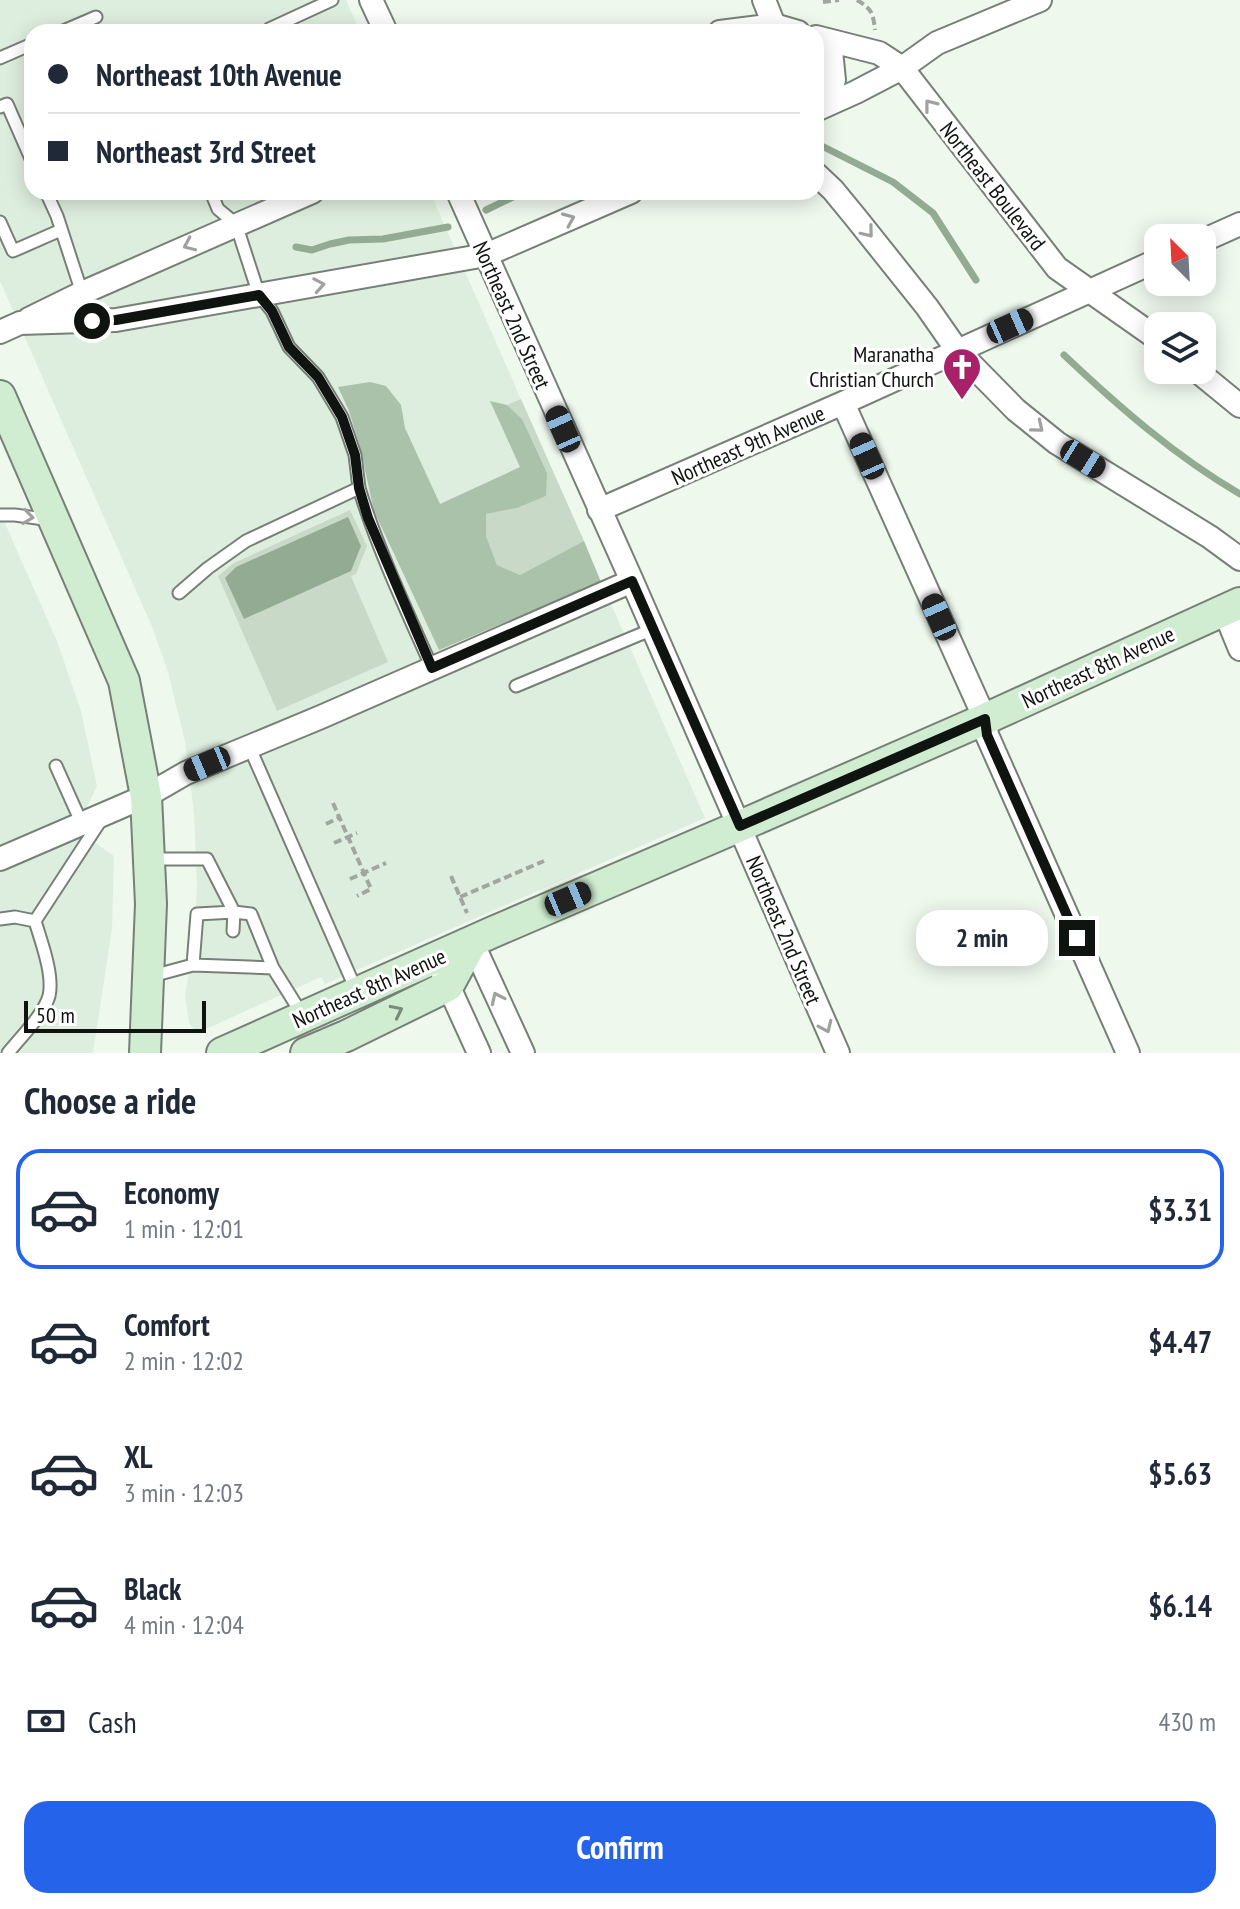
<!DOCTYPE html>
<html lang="en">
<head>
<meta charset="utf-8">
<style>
  :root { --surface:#fff; --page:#f6f6f7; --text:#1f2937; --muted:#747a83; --line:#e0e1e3; --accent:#2563eb }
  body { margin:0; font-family:"PT Sans Narrow",sans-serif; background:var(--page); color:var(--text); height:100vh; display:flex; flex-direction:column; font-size:30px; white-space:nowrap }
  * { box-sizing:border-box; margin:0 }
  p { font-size:26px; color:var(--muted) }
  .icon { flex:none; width:44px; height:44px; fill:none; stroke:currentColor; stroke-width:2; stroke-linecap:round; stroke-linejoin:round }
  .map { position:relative; height:1053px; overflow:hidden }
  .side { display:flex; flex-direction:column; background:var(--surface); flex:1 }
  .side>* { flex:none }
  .top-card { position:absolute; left:24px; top:24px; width:800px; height:176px; border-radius:24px; box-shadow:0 4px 20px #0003; display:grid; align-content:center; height:176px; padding:0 24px; background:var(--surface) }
  .needle { width:52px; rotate:336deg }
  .tools { position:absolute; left:1144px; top:224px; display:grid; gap:16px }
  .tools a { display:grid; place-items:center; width:72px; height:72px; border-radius:16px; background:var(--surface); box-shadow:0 4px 20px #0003; font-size:40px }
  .scale { position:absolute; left:24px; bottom:20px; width:182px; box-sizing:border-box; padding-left:8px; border:4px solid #101410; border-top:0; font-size:22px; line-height:28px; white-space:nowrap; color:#101410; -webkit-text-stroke:6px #fff; paint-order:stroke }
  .end { position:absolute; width:36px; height:36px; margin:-18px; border:10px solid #101410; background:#fff; box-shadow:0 0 0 4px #fff }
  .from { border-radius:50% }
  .bubble { position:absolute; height:56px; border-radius:24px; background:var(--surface); box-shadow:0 4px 20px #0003; font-size:26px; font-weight:700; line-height:56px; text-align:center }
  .car { position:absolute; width:24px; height:48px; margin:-24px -12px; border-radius:10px; box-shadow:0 0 6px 2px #0007; background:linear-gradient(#222 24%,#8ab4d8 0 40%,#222 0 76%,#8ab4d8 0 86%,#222 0) }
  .top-card b { display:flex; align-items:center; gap:28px; height:76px; font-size:30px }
  .top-card b+b { border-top:2px solid var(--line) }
  .top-card i { width:20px; height:20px; background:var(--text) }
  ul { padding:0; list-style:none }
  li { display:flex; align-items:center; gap:24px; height:120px; margin:0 16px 12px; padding:0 8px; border:4px solid transparent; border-radius:24px }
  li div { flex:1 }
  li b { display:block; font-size:30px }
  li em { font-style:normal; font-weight:700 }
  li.selected { border-color:var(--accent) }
  li>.icon { width:72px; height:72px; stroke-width:1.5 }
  h2 { padding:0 24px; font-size:36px; line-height:96px }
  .pay { display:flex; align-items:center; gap:20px; height:88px; padding:0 24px; font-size:30px }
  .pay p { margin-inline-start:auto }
  .cta { display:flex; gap:16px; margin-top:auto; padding:16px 24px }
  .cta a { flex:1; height:92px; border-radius:24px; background:var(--accent); color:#fff; font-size:32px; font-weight:700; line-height:92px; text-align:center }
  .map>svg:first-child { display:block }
</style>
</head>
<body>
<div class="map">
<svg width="1240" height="1053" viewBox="0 0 1240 1053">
  <rect width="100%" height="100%" fill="#eef8ed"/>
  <path fill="#deeede" d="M0 0H346L360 32H32V192H430L705 818 325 984 321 977 197 1033 189 1023 185 996 193 947 197 887 194 812 185 741 168 672 153 629 0 281Z
    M0 512 57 641 81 711 97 786 74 835 87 837 114 856 112 929 93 1053H0Z"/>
  <path fill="#c8d9c8" d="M521 399 584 541 520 575 497 565 486 536V514L517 508 546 496 522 419 507 405Z
    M350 510 367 546 356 574 351 576 388 662 277 711 218 576 234 563Z"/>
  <path fill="#a9c2a9" d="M370 382 386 386 401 405 405 428 440 504 520 467 490 401 507 405 522 419 547 473 546 496 517 508 486 514V536L497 565 520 575 584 541 601 582 439 650 374 511 360 447 349 411 338 387Z"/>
  <path fill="#93ab92" d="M348 517 361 546 351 571 244 619 225 578 236 567Z"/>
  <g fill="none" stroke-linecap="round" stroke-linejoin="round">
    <path stroke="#93ab92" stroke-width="7" d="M816 143 893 182 933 213 976 280
      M486 210 523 192
      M296 247 312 250 330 244 349 240 383 239 448 227
      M1064 355C1118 406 1175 456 1240 494"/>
    <defs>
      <path id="lane" d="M269 29 332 0
        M61 32 96 17
        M0 58 32 44
        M0 107 7 104 32 161
        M46 192 57 216 82 293
        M0 222 13 251 61 230
        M359 488C378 550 406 609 432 668
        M0 515H15L51 520
        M179 593 208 568 246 541 359 488 355 455 342 417 318 377 289 347 272 311 259 295 236 224 218 209 211 192
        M516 686 653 629
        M249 746 357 992
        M56 766 82 824
        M151 859H207L234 912 251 914 273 968
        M0 919 15 917 35 921
        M193 965 197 914 234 912 233 931
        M152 976 193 965 273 968 303 1016
        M8 1053C20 1038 44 1014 49 996 54 975 41 941 35 921L101 820"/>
      <path id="street" d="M371 0 386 32
        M764 0 774 25
        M720 32 774 25 798 32
        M816 37 879 53 902 68 1057 268 1158 339
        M816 109 834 80 830 41
        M816 110 856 92 902 68 937 43 1040 0
        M816 174 833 190 856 218 927 307 957 350 1016 410 1057 443 1210 537 1240 559
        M458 192 632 581 838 1053
        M1202 241 1240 224
        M29 319 82 293 312 192
        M0 332 20 323 116 320 486 255 631 192
        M1196 370 1240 406
        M843 403 985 719 987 735 1128 1053
        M599 510 843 403 1158 260
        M1224 610 1240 649
        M0 859 146 796 186 773 321 717 632 581
        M472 942 523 1053
        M443 974 479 1053"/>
      <path id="secondary" d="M0 396 124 681 146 796 151 904 145 1053
        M222 1053 493 932 740 826 985 719 1240 603
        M306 1053 346 1036 448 986 472 942"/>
    </defs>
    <use href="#lane" stroke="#778077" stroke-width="15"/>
    <use href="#street" stroke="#778077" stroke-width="26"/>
    <use href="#secondary" stroke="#778077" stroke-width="34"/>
    <path stroke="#9fa79e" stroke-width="4" stroke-dasharray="8 4" stroke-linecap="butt" d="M857 0C872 9 873 13 875 30
      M823 2 839 0
      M333 803 371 889 357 896
      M326 824 338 818
      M334 843 357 833
      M451 876 467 913
      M350 879 386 863
      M460 897 544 861"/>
    <use href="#lane" stroke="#fff" stroke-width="11"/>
    <use href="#street" stroke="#fff" stroke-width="22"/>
    <use href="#secondary" stroke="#d0edd1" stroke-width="30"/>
  </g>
  <defs><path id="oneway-chevron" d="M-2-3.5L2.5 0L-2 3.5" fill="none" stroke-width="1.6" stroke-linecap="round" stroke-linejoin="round" transform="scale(2)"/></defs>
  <g stroke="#9fa19f">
    <use href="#oneway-chevron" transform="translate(930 105) rotate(-128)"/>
    <use href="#oneway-chevron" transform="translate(569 219) rotate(-23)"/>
    <use href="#oneway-chevron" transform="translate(868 232) rotate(51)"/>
    <use href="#oneway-chevron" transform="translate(189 245) rotate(156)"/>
    <use href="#oneway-chevron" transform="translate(319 285) rotate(-10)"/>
    <use href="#oneway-chevron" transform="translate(1038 427) rotate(39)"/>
    <use href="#oneway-chevron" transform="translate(28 517) rotate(8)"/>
    <use href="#oneway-chevron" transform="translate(497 998) rotate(-115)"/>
    <use href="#oneway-chevron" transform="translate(826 1027) rotate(66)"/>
  </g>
  <use stroke="#7a8b7a" href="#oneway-chevron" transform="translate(397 1011) rotate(-26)"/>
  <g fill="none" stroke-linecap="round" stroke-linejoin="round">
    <path stroke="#101410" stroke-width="10" d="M92 321 116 320 259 295 272 311 289 347 318 377 342 417 355 455 359 488 368 518 432 668 632 581 740 826 985 719 987 735 1077 938"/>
  </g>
  <defs>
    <symbol id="church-pin" viewBox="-11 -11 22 30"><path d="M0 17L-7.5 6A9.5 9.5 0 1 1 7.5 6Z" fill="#a92168" stroke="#fff"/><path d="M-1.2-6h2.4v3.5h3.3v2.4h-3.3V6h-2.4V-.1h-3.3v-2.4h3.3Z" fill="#fff"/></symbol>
  </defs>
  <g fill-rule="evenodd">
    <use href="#church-pin" x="940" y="345" width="44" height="60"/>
  </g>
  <g text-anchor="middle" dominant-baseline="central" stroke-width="6" stroke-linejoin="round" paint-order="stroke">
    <g font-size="22" fill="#101410" stroke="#fff">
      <text transform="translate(993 186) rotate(52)">Northeast Boulevard</text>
      <text transform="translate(512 315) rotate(66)">Northeast 2nd Street</text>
      <text transform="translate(748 445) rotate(-24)">Northeast 9th Avenue</text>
      <text transform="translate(1098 667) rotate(-25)">Northeast 8th Avenue</text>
      <text transform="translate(784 930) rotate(67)">Northeast 2nd Street</text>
      <text transform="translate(369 988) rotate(-24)">Northeast 8th Avenue</text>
    </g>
    <g font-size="22" fill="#101410" stroke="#fff" text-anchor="end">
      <text x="934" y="354">Maranatha<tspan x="934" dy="25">Christian Church</tspan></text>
    </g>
  </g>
</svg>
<div class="tools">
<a><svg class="needle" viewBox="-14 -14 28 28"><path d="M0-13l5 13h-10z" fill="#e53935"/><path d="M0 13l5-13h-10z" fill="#747a83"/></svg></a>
<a><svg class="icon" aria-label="layers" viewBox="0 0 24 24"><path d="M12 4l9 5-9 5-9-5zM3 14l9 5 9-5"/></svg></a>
</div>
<div class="scale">50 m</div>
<i class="end from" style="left:92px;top:321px"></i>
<i class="end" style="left:1077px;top:938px"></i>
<div class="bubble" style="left:916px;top:910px;width:132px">2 min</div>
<i class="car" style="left:1010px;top:326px;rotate:66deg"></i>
<i class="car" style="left:563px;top:429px;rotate:336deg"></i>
<i class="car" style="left:867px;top:456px;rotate:336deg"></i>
<i class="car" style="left:1083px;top:459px;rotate:122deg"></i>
<i class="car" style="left:939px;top:617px;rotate:336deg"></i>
<i class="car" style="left:207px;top:764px;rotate:247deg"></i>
<i class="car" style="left:568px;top:899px;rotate:67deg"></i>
<div class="top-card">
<b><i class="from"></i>Northeast 10th Avenue</b>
<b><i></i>Northeast 3rd Street</b>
</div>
</div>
<section class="side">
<h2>Choose a ride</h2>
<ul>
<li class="selected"><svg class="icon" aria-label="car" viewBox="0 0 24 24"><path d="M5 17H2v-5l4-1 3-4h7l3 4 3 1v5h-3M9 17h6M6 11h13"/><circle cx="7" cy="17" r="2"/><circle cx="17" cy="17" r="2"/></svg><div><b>Economy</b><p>1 min · 12:01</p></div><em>$3.31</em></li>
<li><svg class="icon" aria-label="car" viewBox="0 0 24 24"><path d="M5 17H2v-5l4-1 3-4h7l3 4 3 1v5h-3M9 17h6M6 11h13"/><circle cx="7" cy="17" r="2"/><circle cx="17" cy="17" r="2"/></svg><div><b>Comfort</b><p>2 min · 12:02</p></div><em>$4.47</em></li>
<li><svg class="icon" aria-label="car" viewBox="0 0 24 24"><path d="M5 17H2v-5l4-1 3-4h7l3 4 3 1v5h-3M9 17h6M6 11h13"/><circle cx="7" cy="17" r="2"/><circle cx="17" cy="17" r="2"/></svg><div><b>XL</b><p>3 min · 12:03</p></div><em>$5.63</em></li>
<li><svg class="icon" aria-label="car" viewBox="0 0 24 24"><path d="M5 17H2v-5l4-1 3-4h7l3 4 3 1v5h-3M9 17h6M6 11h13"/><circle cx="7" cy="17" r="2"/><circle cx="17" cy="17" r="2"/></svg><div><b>Black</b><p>4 min · 12:04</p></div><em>$6.14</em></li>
</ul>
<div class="pay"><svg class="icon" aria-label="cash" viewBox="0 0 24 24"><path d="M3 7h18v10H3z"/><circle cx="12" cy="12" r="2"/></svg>Cash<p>430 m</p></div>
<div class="cta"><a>Confirm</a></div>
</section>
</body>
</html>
